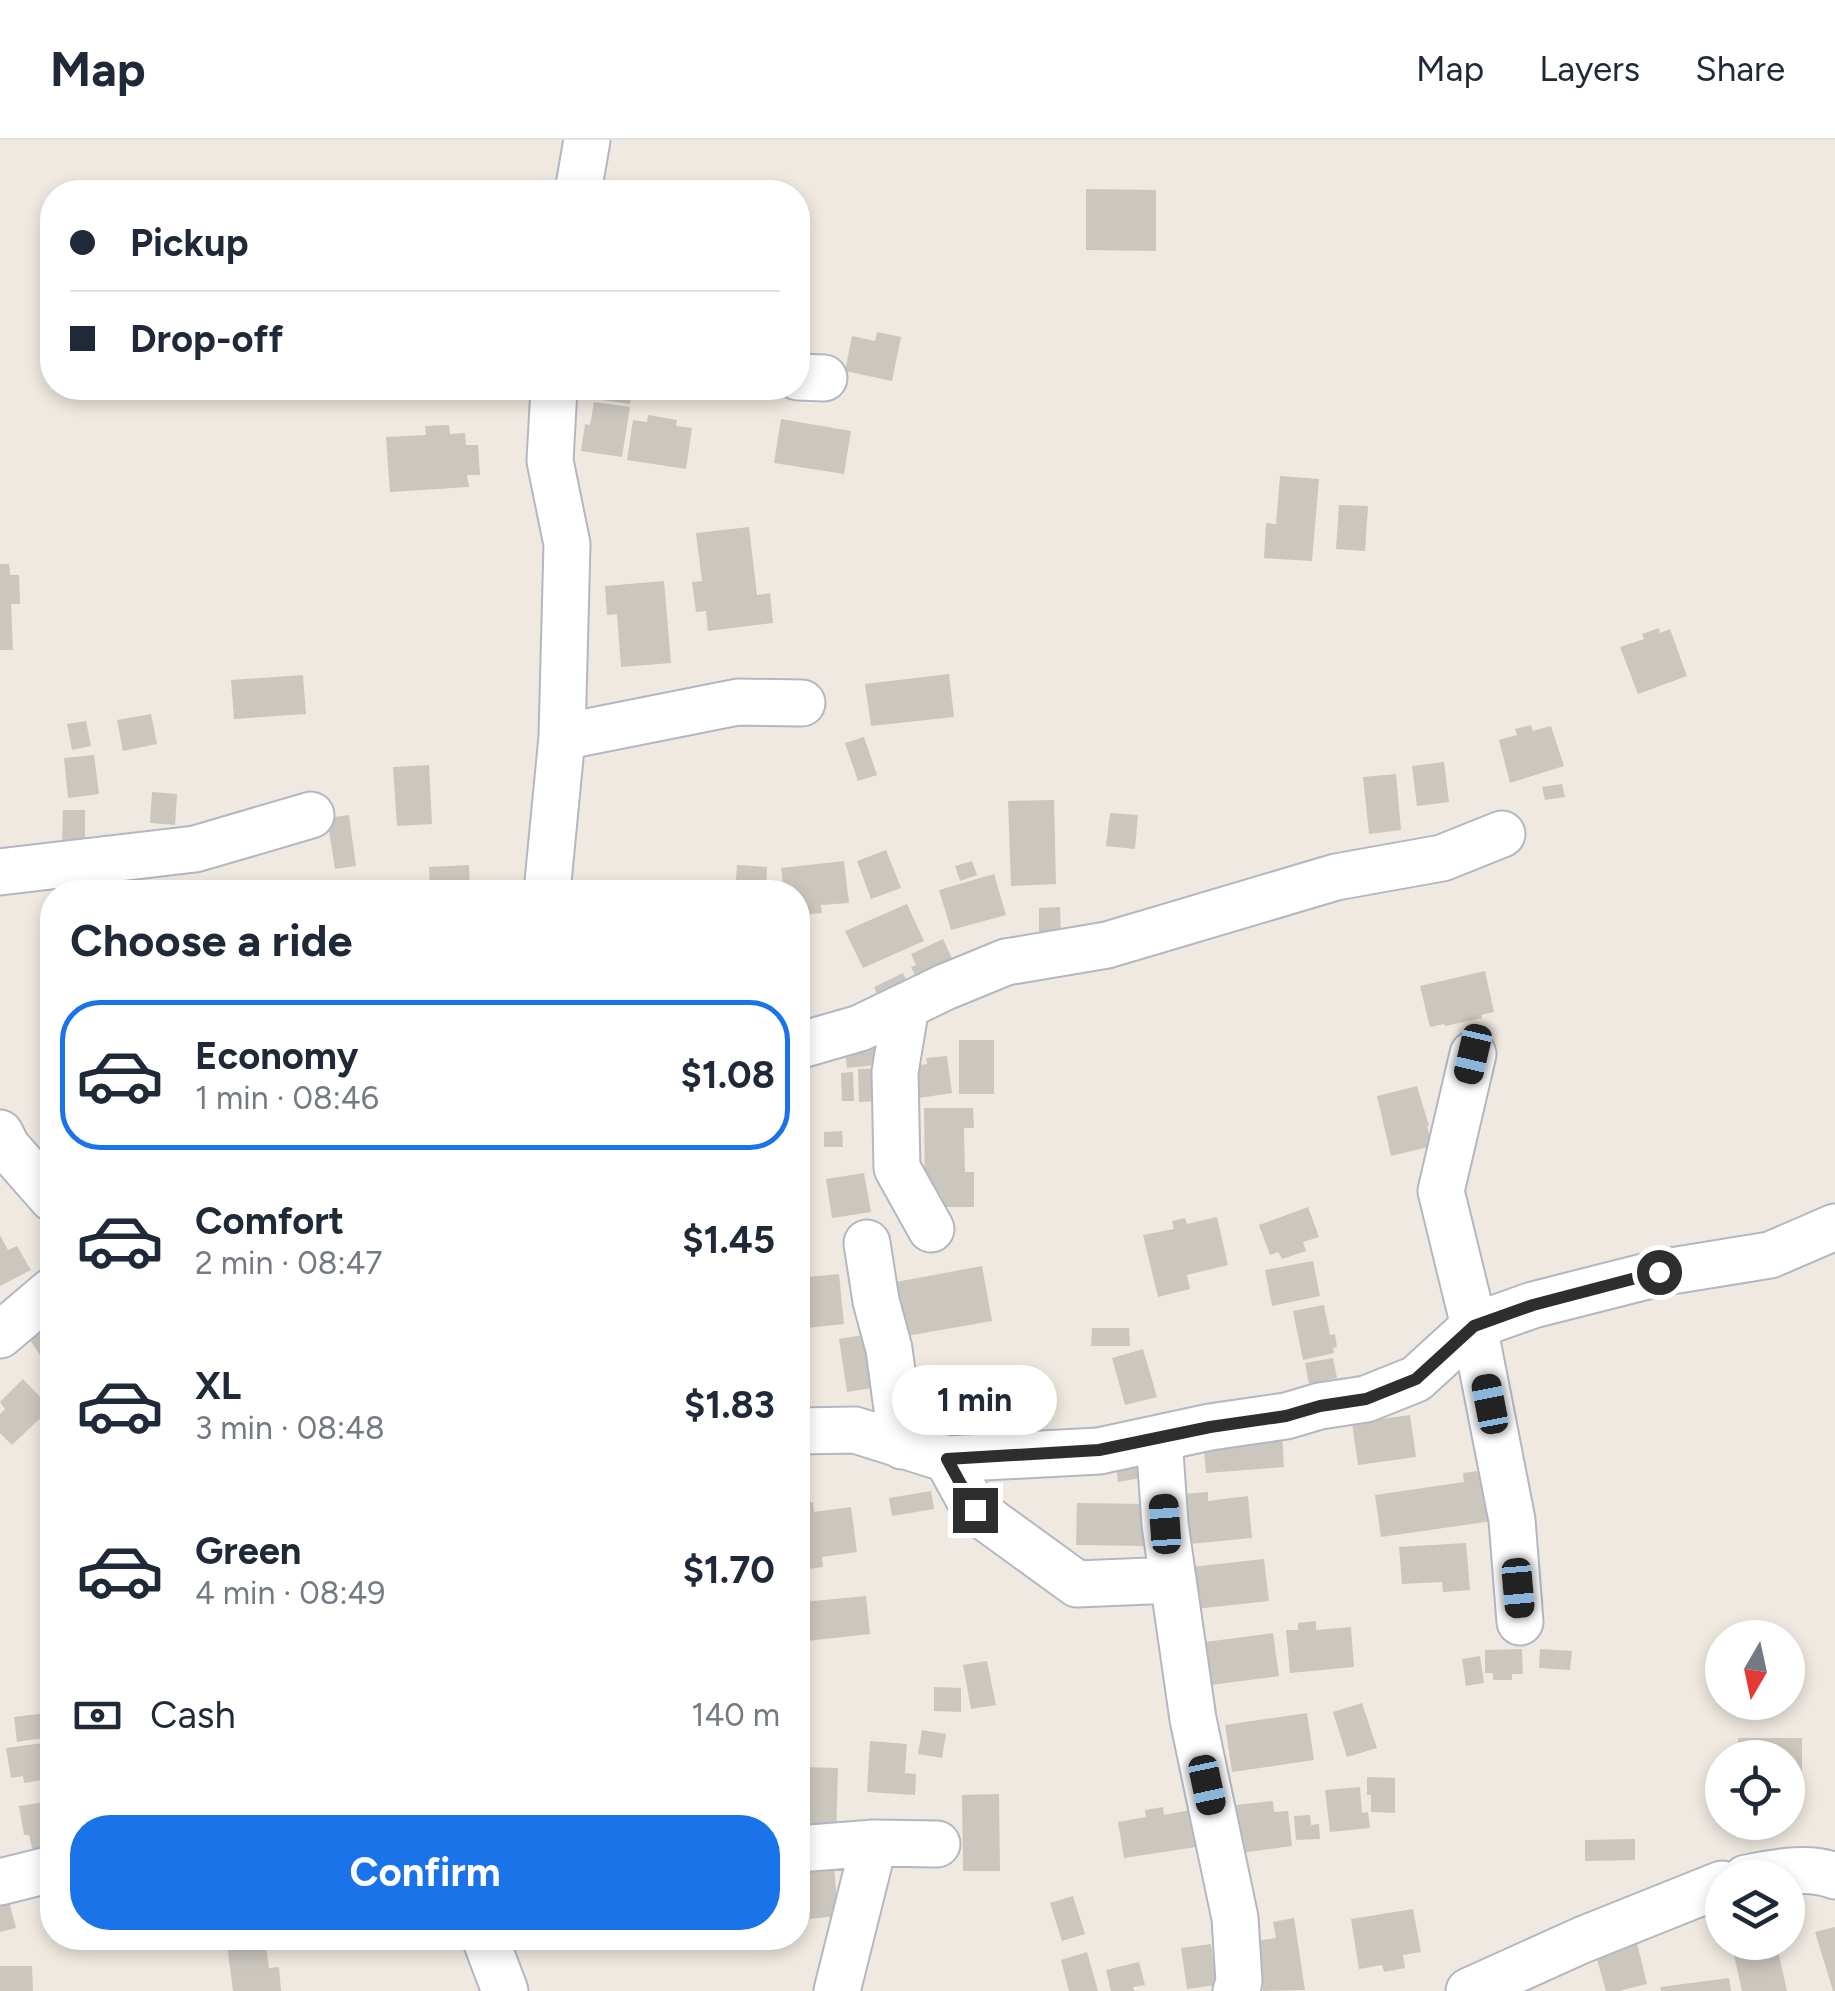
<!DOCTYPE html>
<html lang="en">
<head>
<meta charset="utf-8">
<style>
  :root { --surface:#fff; --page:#f2f2f3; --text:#1f2937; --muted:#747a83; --line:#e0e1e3; --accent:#1a73e8 }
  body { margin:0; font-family:Figtree,sans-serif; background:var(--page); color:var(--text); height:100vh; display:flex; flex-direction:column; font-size:38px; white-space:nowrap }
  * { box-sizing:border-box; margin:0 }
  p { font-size:32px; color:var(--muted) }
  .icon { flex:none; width:55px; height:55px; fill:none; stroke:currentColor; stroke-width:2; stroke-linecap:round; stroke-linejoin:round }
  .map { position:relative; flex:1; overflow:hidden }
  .panel { position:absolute; left:40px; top:740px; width:770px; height:1070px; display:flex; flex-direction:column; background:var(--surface); border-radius:40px; box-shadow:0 5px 15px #0003 }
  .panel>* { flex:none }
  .hud { position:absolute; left:40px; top:40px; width:770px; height:220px; border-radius:40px; box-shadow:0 5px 15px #0003; display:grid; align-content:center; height:220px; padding:0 30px; background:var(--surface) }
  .needle { width:65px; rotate:189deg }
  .controls { position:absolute; left:1705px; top:1480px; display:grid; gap:20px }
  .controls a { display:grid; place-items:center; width:100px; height:100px; border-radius:50%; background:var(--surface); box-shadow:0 5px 15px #0003; font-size:50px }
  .end { position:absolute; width:45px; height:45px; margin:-22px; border:12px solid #2e2e2e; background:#fff; box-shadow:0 0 0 5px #fff }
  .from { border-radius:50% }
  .bubble { position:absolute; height:70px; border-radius:35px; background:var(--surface); box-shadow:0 5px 15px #0003; font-size:32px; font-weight:700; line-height:70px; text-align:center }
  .car { position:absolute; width:30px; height:60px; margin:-30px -15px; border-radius:12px; box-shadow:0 0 8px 2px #0007; background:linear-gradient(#222 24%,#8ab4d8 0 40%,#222 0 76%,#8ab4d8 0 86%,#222 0) }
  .hud b { display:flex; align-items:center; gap:35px; height:95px; font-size:38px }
  .hud b+b { border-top:2px solid var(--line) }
  .hud i { width:25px; height:25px; background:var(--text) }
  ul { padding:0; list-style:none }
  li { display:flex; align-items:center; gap:30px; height:150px; margin:0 20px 15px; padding:0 10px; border:5px solid transparent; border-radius:40px }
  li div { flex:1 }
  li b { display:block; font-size:38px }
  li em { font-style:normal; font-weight:700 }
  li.on { border-color:var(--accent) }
  li>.icon { width:90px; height:90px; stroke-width:1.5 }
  h2 { padding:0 30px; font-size:45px; line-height:120px }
  .pay { display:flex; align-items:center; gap:25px; height:110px; padding:0 30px; font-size:38px }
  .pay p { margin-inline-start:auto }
  .action { display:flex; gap:20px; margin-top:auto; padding:20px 30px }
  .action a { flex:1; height:115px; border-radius:40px; background:var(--accent); color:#fff; font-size:40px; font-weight:700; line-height:115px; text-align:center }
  header { display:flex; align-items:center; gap:60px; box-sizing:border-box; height:140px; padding:0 50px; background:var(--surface); border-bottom:2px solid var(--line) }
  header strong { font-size:48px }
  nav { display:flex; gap:55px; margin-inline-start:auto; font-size:35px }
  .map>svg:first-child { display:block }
</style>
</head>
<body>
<header>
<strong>Map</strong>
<nav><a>Map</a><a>Layers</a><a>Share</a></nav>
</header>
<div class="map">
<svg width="1835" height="1851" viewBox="0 0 1835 1851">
  <rect width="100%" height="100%" fill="#efe9e1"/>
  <path fill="#cbc7bf" d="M1086 49 1156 50V111L1086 110Z
    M877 192 901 197 892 241 845 231 852 196 875 201Z
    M589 248H632L630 264 595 259 596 253 588 252Z
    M594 262 630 267 622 317 581 311 585 284 590 285Z
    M648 275 677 280 676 286 692 288 686 329 627 320 633 280 647 282Z
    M781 279 851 291 844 334 774 323Z
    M449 285 450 294 465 293 466 305H478L480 335H467L469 347 390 352 386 297 426 295 425 286Z
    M1280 336 1319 339 1312 421 1264 418 1266 383 1276 384Z
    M1339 365 1368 366 1365 411 1336 409Z
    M749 387 757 455 770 453 773 483 708 491 706 471 696 472 692 442 702 441 696 393Z
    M0 424H9L10 435H19L20 464H11L13 510H0Z
    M664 441 671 523 621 527 617 474 607 475 605 446Z
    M1659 488 1660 493 1670 489 1687 536 1638 554 1620 507 1644 499 1642 494Z
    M949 534 954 577 871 586 865 544Z
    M303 535 306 574 234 579 231 540Z
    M151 574 157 604 123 611 117 580Z
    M86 581 91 606 72 610 67 584Z
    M1531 585 1533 591 1551 586 1564 626 1510 643 1499 600 1517 595 1515 589Z
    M864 597 877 635 858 641 845 603Z
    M94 615 99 654 68 658 64 618Z
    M1444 622 1449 662 1417 666 1412 626Z
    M429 625 432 684 397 686 393 627Z
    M1396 634 1401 690 1369 694 1363 637Z
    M1562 644 1565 657 1545 660 1542 647Z
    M152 652 177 654 175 685 150 683Z
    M1054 660 1056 744 1011 746 1008 661Z
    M63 670H85V700H62Z
    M1110 673 1138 675 1135 709 1106 706Z
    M349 675 356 726 335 729 327 678Z
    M886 710 901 748 871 759 857 721Z
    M844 721 849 763 821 765 822 773 801 775 800 768H798V752H784L781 728Z
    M972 721 977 735 960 741 955 726Z
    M469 725 470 748 479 747V752H430L429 727Z
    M737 725 767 727 766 752H735Z
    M994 734 1006 775 951 790 939 750Z
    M907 764 924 801 863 828 845 791Z
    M1060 767 1061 794 1039 795V768Z
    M943 799 957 829 920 845 911 827 916 825 911 814Z
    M1485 831 1494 872 1481 875 1482 878 1445 886 1444 884 1430 887 1420 846Z
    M903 833 911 850 881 863 874 847Z
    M959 900H994V954H959Z
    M882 907 884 924 847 928 845 911Z
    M947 916 952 953 906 960 902 928 927 924 926 918Z
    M885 928 886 961 859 962 858 929Z
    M853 932 854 961H842L841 933Z
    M1417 946 1429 986H1427L1432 1006 1391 1016 1377 956Z
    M924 968H973L974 988H964L965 1032H974V1067H925Z
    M842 991 843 1007H824V992Z
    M864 1033 871 1072 832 1078 826 1039Z
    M1308 1067 1319 1097 1303 1102 1306 1111 1282 1119 1278 1112 1270 1115 1259 1085Z
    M1217 1077 1228 1125 1187 1135 1190 1149 1158 1157 1143 1095 1174 1089 1172 1081 1185 1078 1187 1084Z
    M0 1095 8 1110 17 1106 31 1130 0 1146Z
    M1313 1121 1320 1156 1272 1166 1265 1130Z
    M982 1126 992 1181 895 1198 885 1144Z
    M839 1134 844 1184 798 1189V1138Z
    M1324 1165 1330 1195 1335 1194 1337 1207 1333 1208 1334 1213 1303 1220 1293 1171Z
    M46 1185 52 1195V1224L48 1227 28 1197Z
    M1092 1188H1129L1130 1206H1091Z
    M869 1194 878 1247 847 1252 839 1199Z
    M1143 1209 1157 1257 1125 1265 1112 1218Z
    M1333 1218 1337 1238 1309 1244 1305 1223Z
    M23 1239 51 1268 12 1305 0 1293V1274L5 1269 0 1262Z
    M1410 1275 1416 1317 1358 1325 1352 1283Z
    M1282 1292 1284 1327 1206 1333 1203 1299Z
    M1143 1315 1147 1337 1118 1342 1115 1320Z
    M1485 1330 1492 1381 1381 1397 1375 1355 1464 1342 1463 1333Z
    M931 1351 934 1369 892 1376 889 1358Z
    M1208 1352V1361L1248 1356 1252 1398 1190 1404 1184 1354Z
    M813 1362 814 1372 851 1367 857 1412 822 1417 823 1427 809 1429 808 1422 798 1423V1364Z
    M1077 1363 1147 1364V1406L1076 1405Z
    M1466 1403 1470 1450 1443 1452 1442 1442 1402 1444 1399 1407Z
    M1264 1419 1269 1461 1195 1469 1191 1427Z
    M866 1456 870 1494 807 1501 803 1462Z
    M1316 1481V1490L1351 1487 1354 1527 1290 1533 1286 1490H1298V1483Z
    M1273 1493 1279 1536 1211 1545 1205 1502Z
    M1522 1509 1523 1534H1512V1540H1493V1533H1485V1510Z
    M1540 1509 1572 1511 1570 1530 1539 1528Z
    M1480 1516 1484 1543 1466 1546 1462 1519Z
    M987 1521 996 1565 971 1569 963 1525Z
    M934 1547 961 1548V1572L934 1571Z
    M1362 1563 1377 1608 1347 1617 1333 1572Z
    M46 1573 49 1597 17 1602 14 1577Z
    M1307 1573 1314 1620 1232 1632 1225 1585Z
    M922 1590 946 1594 942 1618 918 1614Z
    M1738 1598H1802V1640H1788V1618H1738Z
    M870 1601 907 1604 905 1633 916 1634 915 1655 867 1652Z
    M43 1603 48 1639 24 1643 23 1636 11 1638 6 1608Z
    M798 1627 838 1628 836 1699 798 1697Z
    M1367 1637 1395 1638V1673L1371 1672V1655H1367Z
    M1360 1647 1362 1673 1368 1672 1370 1688 1330 1692 1325 1650Z
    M999 1654 1000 1731H963L962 1655Z
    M52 1661V1708L33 1712 29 1695H24L19 1666Z
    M1273 1661 1274 1672 1288 1671 1292 1706 1232 1714 1227 1673 1237 1672 1236 1665Z
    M1163 1667 1164 1675 1190 1670 1196 1707 1124 1718 1118 1682 1146 1677 1145 1670Z
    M1310 1675 1311 1685 1319 1684 1320 1699 1296 1700 1294 1676Z
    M1635 1699V1720L1585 1721V1700Z
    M834 1726 838 1776 798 1780V1729Z
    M6 1750 16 1788 0 1792V1751Z
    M1073 1756 1085 1794 1062 1801 1050 1763Z
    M1413 1769 1421 1812 1403 1815 1405 1828 1384 1832 1382 1825 1359 1829 1351 1779Z
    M1294 1778 1305 1850 1263 1851 1256 1801 1276 1798 1273 1782Z
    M1835 1787V1851H1833L1815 1792Z
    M226 1798H265L269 1828 279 1827 281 1851H233Z
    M1636 1799 1647 1844 1619 1851H1606L1594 1809Z
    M1731 1802H1776L1787 1851H1742Z
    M1211 1804 1217 1845 1187 1849 1181 1808Z
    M1087 1812 1098 1851H1069L1061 1820Z
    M1139 1822 1145 1845 1133 1847 1134 1851H1111L1106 1830Z
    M0 1826H32L33 1851H0Z
    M1729 1838 1731 1851H1661L1660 1847Z"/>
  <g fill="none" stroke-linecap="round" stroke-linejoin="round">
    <defs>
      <path id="minor" d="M578 52 587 0
        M798 237 824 238
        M562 597 738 562 802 563
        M0 732 195 709 311 675
        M547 752 562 597 567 404 550 321 554 248
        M906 866 895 932 897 1028 931 1089
        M798 906 860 888 945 847 1006 822 1107 805 1336 737 1442 718 1502 694
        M1473 914 1441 1051 1474 1186 1512 1380 1520 1482
        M0 993 7 1007 52 1058
        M867 1103 876 1161 889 1209 902 1306
        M0 1195 52 1151
        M798 1291 855 1290 947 1319 1099 1311 1210 1287 1286 1276 1320 1266 1366 1259 1416 1239 1474 1186 1533 1165 1659 1133 1770 1115 1835 1087
        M1159 1298 1165 1384 1193 1579 1235 1778 1239 1842 1236 1851
        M947 1319 975 1370 1077 1444 1173 1440
        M798 1709 874 1703 937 1704
        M1746 1738C1774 1733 1808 1725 1835 1736
        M0 1742 52 1729
        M485 1798 505 1851
        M837 1851 874 1703
        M1469 1851 1582 1800 1722 1744"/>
    </defs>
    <use href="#minor" stroke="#b4b7c1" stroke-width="49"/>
    <use href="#minor" stroke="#fff" stroke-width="45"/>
  </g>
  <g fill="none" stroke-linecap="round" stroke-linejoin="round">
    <path stroke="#2e2e2e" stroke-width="12" d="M975 1370 947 1319 1099 1310 1210 1287 1286 1276 1320 1266 1366 1259 1416 1239 1474 1186 1533 1165 1659 1132"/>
  </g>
</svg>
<div class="controls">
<a><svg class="needle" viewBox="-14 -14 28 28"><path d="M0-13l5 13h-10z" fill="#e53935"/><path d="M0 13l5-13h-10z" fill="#747a83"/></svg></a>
<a><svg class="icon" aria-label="locate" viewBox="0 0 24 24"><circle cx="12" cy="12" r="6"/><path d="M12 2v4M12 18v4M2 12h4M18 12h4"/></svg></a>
<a><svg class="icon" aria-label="layers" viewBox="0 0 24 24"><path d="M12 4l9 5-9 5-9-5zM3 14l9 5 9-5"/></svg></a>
</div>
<i class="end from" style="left:1659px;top:1132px"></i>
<i class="end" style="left:975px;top:1370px"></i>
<div class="bubble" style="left:892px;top:1225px;width:165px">1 min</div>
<i class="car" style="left:1473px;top:914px;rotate:193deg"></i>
<i class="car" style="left:1490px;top:1264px;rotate:349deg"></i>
<i class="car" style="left:1165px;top:1384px;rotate:356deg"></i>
<i class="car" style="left:1518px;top:1448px;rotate:175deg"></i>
<i class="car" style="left:1207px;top:1645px;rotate:168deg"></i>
<div class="hud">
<b><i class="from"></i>Pickup</b>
<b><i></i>Drop-off</b>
</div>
<section class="panel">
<h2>Choose a ride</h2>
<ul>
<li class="on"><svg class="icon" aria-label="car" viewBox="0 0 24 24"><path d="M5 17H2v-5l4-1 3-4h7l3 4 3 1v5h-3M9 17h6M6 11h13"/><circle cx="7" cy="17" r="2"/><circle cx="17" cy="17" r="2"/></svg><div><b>Economy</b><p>1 min · 08:46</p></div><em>$1.08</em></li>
<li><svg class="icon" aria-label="car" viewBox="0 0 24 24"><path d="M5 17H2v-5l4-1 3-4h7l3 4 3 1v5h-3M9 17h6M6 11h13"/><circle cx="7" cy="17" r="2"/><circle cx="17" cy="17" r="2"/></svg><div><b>Comfort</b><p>2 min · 08:47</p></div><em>$1.45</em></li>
<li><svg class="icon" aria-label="car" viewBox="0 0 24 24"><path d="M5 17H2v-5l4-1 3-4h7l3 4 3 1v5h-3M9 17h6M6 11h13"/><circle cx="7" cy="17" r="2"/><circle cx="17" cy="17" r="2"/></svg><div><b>XL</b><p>3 min · 08:48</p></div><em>$1.83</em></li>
<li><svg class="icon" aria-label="car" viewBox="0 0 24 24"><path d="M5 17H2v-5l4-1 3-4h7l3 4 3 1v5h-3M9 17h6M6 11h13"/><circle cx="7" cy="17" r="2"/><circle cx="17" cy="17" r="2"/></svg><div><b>Green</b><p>4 min · 08:49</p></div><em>$1.70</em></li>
</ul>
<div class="pay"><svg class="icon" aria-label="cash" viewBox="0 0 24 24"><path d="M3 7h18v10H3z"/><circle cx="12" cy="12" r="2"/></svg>Cash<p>140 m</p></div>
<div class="action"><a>Confirm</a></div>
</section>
</div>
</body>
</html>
